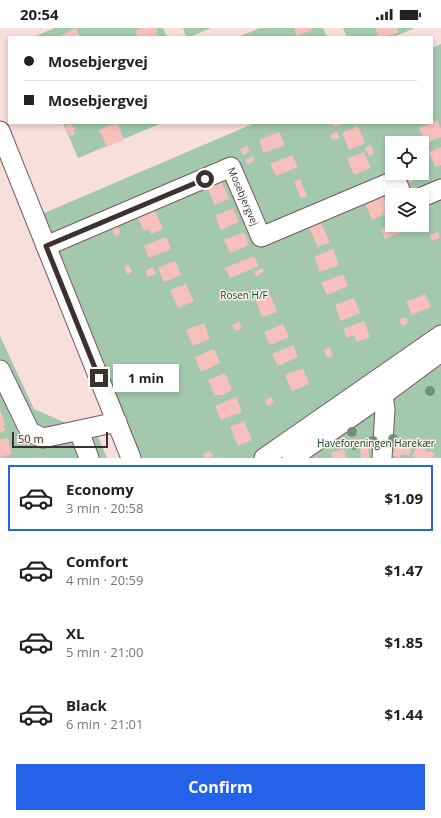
<!DOCTYPE html>
<html lang="en">
<head>
<meta charset="utf-8">
<style>
  :root { --surface:#fff; --page:#f6f6f6; --text:#222; --muted:#767676; --line:#e0e0e0; --accent:#2563eb }
  body { margin:0; font-family:"Open Sans",sans-serif; background:var(--page); color:var(--text); height:100vh; display:flex; flex-direction:column; font-size:15px; white-space:nowrap }
  * { box-sizing:border-box; margin:0 }
  p { font-size:13px; color:var(--muted) }
  .icon { flex:none; width:22px; height:22px; fill:none; stroke:currentColor; stroke-width:2; stroke-linecap:round; stroke-linejoin:round }
  .map { position:relative; height:430px; overflow:hidden }
  .sheet { display:flex; flex-direction:column; background:var(--surface); flex:1 }
  .sheet>* { flex:none }
  .hud { position:absolute; left:8px; top:8px; width:425px; height:88px; border-radius:0px; box-shadow:0 2px 6px #0003; display:grid; align-content:center; height:88px; padding:0 16px; background:var(--surface) }
  .fabs { position:absolute; left:385px; top:108px; display:grid; gap:8px }
  .fabs a { display:grid; place-items:center; width:44px; height:44px; border-radius:0px; background:var(--surface); box-shadow:0 2px 6px #0003; font-size:20px }
  .scale { position:absolute; left:12px; bottom:10px; width:96px; box-sizing:border-box; padding-left:4px; border:2px solid #3b3131; border-top:0; font-size:11px; line-height:14px; white-space:nowrap; color:#3b3131; -webkit-text-stroke:3px #feeeed; paint-order:stroke }
  .end { position:absolute; width:18px; height:18px; margin:-9px; border:5px solid #3b3131; background:#fff; box-shadow:0 0 0 2px #fff }
  .from { border-radius:50% }
  .bubble { position:absolute; height:28px; border-radius:0px; background:var(--surface); box-shadow:0 2px 6px #0003; font-size:13px; font-weight:700; line-height:28px; text-align:center }
  .hud b { display:flex; align-items:center; gap:14px; height:38px; font-size:15px }
  .hud b+b { border-top:1px solid var(--line) }
  .hud i { width:10px; height:10px; background:var(--text) }
  ul { padding:7px 0 0; list-style:none }
  li { display:flex; align-items:center; gap:12px; height:66px; margin:0 8px 6px; padding:0 8px; border:2px solid transparent; border-radius:0px }
  li div { flex:1 }
  li b { display:block; font-size:15px }
  li em { font-style:normal; font-weight:700 }
  li.on { border-color:var(--accent) }
  li>.icon { width:36px; height:36px; stroke-width:1.5 }
  .primary-button { display:flex; gap:8px; margin-top:auto; padding:8px 16px }
  .primary-button a { flex:1; height:46px; border-radius:0px; background:var(--accent); color:#fff; font-size:16px; font-weight:700; line-height:46px; text-align:center }
  .status { display:flex; justify-content:space-between; align-items:center; height:28px; padding:0 20px; background:var(--surface); direction:ltr }
  .status svg { height:11px; fill:currentColor }
  .map>svg:first-child { display:block }
</style>
</head>
<body>
<div class="status"><b>20:54</b><svg viewBox="0 0 49 12"><path d="M0 12V9h3v3zM5 12V6h3v6zM10 12V3h3v9zM15 12V0h3v12zM26 1h20v11H26zM47 4h2v5h-2z"/></svg></div>
<div class="map">
<svg width="441" height="430" viewBox="0 0 441 430">
  <rect width="100%" height="100%" fill="#f8dedc"/>
  <path fill="#a3c8ae" fill-rule="evenodd" d="M55 0H163L167 9H33Z
    M183 0H211L190 9H186Z
    M260 0H323L327 9H238Z
    M343 0H415L394 9H347Z
    M441 16V317L280 430H140L42 186 255 95H432V20ZM392 115H422V145H392ZM392 167H422V197H392Z
    M63 95H162L78 130Z
    M0 308 34 381 98 409 107 430H0Z
    M441 322V430H285Z"/>
  <path fill="#f8c0bd" d="M76 0 80 9H58Z
    M141 0H156L158 4H156L158 9H138L135 3Z
    M294 0H311L312 2 297 8Z
    M379 0H397L399 4 386 9H379L375 1Z
    M437 92 441 101V109L426 115 419 100Z
    M116 95H117L124 112 107 119 99 102Z
    M332 95H344L334 99Z
    M71 96 72 99H74L75 101 73 102 75 106 70 108 68 103H67L65 100 67 99 66 97Z
    M358 98 365 115 349 122 342 105Z
    M279 104 285 117 264 125 259 112Z
    M337 104 340 110 332 112 330 107Z
    M395 108 398 115H393L390 110Z
    M371 117 374 126 369 128 365 120Z
    M247 118 250 124 243 127 240 121Z
    M441 119V137L435 139 429 124Z
    M364 124 371 140 354 147 347 131Z
    M292 127 298 139 276 148 270 136Z
    M252 128 255 133 247 136 245 132Z
    M409 145H411L414 153 409 155 405 147Z
    M300 151 307 168 301 170 294 154Z
    M222 154 229 171 215 177 207 160Z
    M383 169 390 184 372 192 366 177Z
    M233 180 239 194 221 202 215 188Z
    M155 183 163 201 151 206 149 201 144 203 138 190Z
    M321 195 330 214 318 219 309 200Z
    M392 197H404L406 202 385 211 381 201Z
    M118 199 121 206 115 208 112 201Z
    M244 204 249 217 230 225 224 212Z
    M438 204 440 210 432 213 430 207Z
    M166 209 171 221 149 230 144 218Z
    M333 221 339 237 320 244 314 229Z
    M254 228 259 238 230 250 225 240Z
    M175 233 181 247 164 254 158 240Z
    M129 237 132 244 127 247 124 239Z
    M153 239 156 246 148 249 145 243Z
    M262 240 264 244 256 248 254 244Z
    M343 246 348 258 327 267 321 255Z
    M186 256 194 273 178 280 170 262Z
    M425 266 431 279 412 287 406 274Z
    M271 268 277 284 262 289 256 273Z
    M354 270 360 285 341 293 335 277Z
    M406 289 408 295 402 298 399 292Z
    M364 293 370 309 357 314 354 307 347 310 343 301Z
    M239 294 242 300 235 303 232 297Z
    M204 295 210 311 193 318 186 302Z
    M283 296 289 309 270 317 264 304Z
    M293 317 298 329 278 338 272 326Z
    M330 319 333 328 327 330 324 322Z
    M214 321 220 335 201 344 195 329Z
    M303 340 309 356 292 363 285 347Z
    M225 345 232 361 230 362 231 363 220 368V366L215 368 208 352Z
    M236 369 242 384 221 392 215 378Z
    M271 369 274 375 267 378 265 372Z
    M0 382 4 392 3 393 5 397 3 398 6 402 0 405Z
    M244 393 252 412 238 418 230 399Z
    M8 410 12 426 0 429V412Z
    M407 410 412 411 411 414 414 415 409 428 404 426V427L401 426 400 430 393 428 397 412 406 414Z
    M363 411V416L368 415 369 430H361L360 416H355V412Z
    M419 415 426 418 425 421 429 424 430 423 435 426 432 430H416L412 428Z
    M344 421 346 430H332L331 425Z
    M210 423 213 428 209 430H205L203 426Z"/>
  <g fill="none" stroke-linecap="round" stroke-linejoin="round">
    <defs>
      <g id="minor">
        <path d="M0 103 131 430"/>
        <path d="M422 169 441 161"/>
        <path id="s1" d="M46 218 231 139 261 209 396 152 402 167"/>
        <path d="M0 342 30 404 43 410 117 394"/>
        <path d="M380 369 384 374 385 381 382 430"/>
        <path d="M79 403 89 430"/>
        <path d="M264 430 441 307"/>
        <path d="M292 430 380 369 441 324"/>
      </g>
    </defs>
    <use href="#minor" stroke="#725b5a" stroke-width="21"/>
    <use href="#minor" stroke="#fff" stroke-width="19"/>
  </g>
  <g fill="#738e79">
    <circle cx="430" cy="363" r="5"/>
    <circle cx="352" cy="404" r="5"/>
    <circle cx="393" cy="411" r="5"/>
    <circle cx="373" cy="413" r="5"/>
    <circle cx="354" cy="417" r="5"/>
  </g>
  <g fill="none" stroke-linecap="round" stroke-linejoin="round">
    <path stroke="#3b3131" stroke-width="5" d="M99 350 46 218 205 151"/>
  </g>
  <g text-anchor="middle" dominant-baseline="central" stroke-width="3" stroke-linejoin="round" paint-order="stroke">
    <g font-size="10" fill="#3b3131" stroke="#feeeed">
      <text stroke="none"><textPath href="#s1" startOffset="233">Mosebjergvej</textPath></text>
    </g>
    <g font-size="10" fill="#064c28" stroke="#feeeed">
      <text x="244" y="267">Rosen H/F</text>
      <text x="376" y="415">Haveforeningen Harekær</text>
    </g>
  </g>
</svg>
<div class="fabs">
<a><svg class="icon" aria-label="locate" viewBox="0 0 24 24"><circle cx="12" cy="12" r="6"/><path d="M12 2v4M12 18v4M2 12h4M18 12h4"/></svg></a>
<a><svg class="icon" aria-label="layers" viewBox="0 0 24 24"><path d="M12 4l9 5-9 5-9-5zM3 14l9 5 9-5"/></svg></a>
</div>
<div class="scale">50 m</div>
<i class="end from" style="left:205px;top:151px"></i>
<i class="end" style="left:99px;top:350px"></i>
<div class="bubble" style="left:113px;top:336px;width:66px">1 min</div>
<div class="hud">
<b><i class="from"></i>Mosebjergvej</b>
<b><i></i>Mosebjergvej</b>
</div>
</div>
<section class="sheet">
<ul>
<li class="on"><svg class="icon" aria-label="car" viewBox="0 0 24 24"><path d="M5 17H2v-5l4-1 3-4h7l3 4 3 1v5h-3M9 17h6M6 11h13"/><circle cx="7" cy="17" r="2"/><circle cx="17" cy="17" r="2"/></svg><div><b>Economy</b><p>3 min · 20:58</p></div><em>$1.09</em></li>
<li><svg class="icon" aria-label="car" viewBox="0 0 24 24"><path d="M5 17H2v-5l4-1 3-4h7l3 4 3 1v5h-3M9 17h6M6 11h13"/><circle cx="7" cy="17" r="2"/><circle cx="17" cy="17" r="2"/></svg><div><b>Comfort</b><p>4 min · 20:59</p></div><em>$1.47</em></li>
<li><svg class="icon" aria-label="car" viewBox="0 0 24 24"><path d="M5 17H2v-5l4-1 3-4h7l3 4 3 1v5h-3M9 17h6M6 11h13"/><circle cx="7" cy="17" r="2"/><circle cx="17" cy="17" r="2"/></svg><div><b>XL</b><p>5 min · 21:00</p></div><em>$1.85</em></li>
<li><svg class="icon" aria-label="car" viewBox="0 0 24 24"><path d="M5 17H2v-5l4-1 3-4h7l3 4 3 1v5h-3M9 17h6M6 11h13"/><circle cx="7" cy="17" r="2"/><circle cx="17" cy="17" r="2"/></svg><div><b>Black</b><p>6 min · 21:01</p></div><em>$1.44</em></li>
</ul>
<div class="primary-button"><a>Confirm</a></div>
</section>
</body>
</html>
